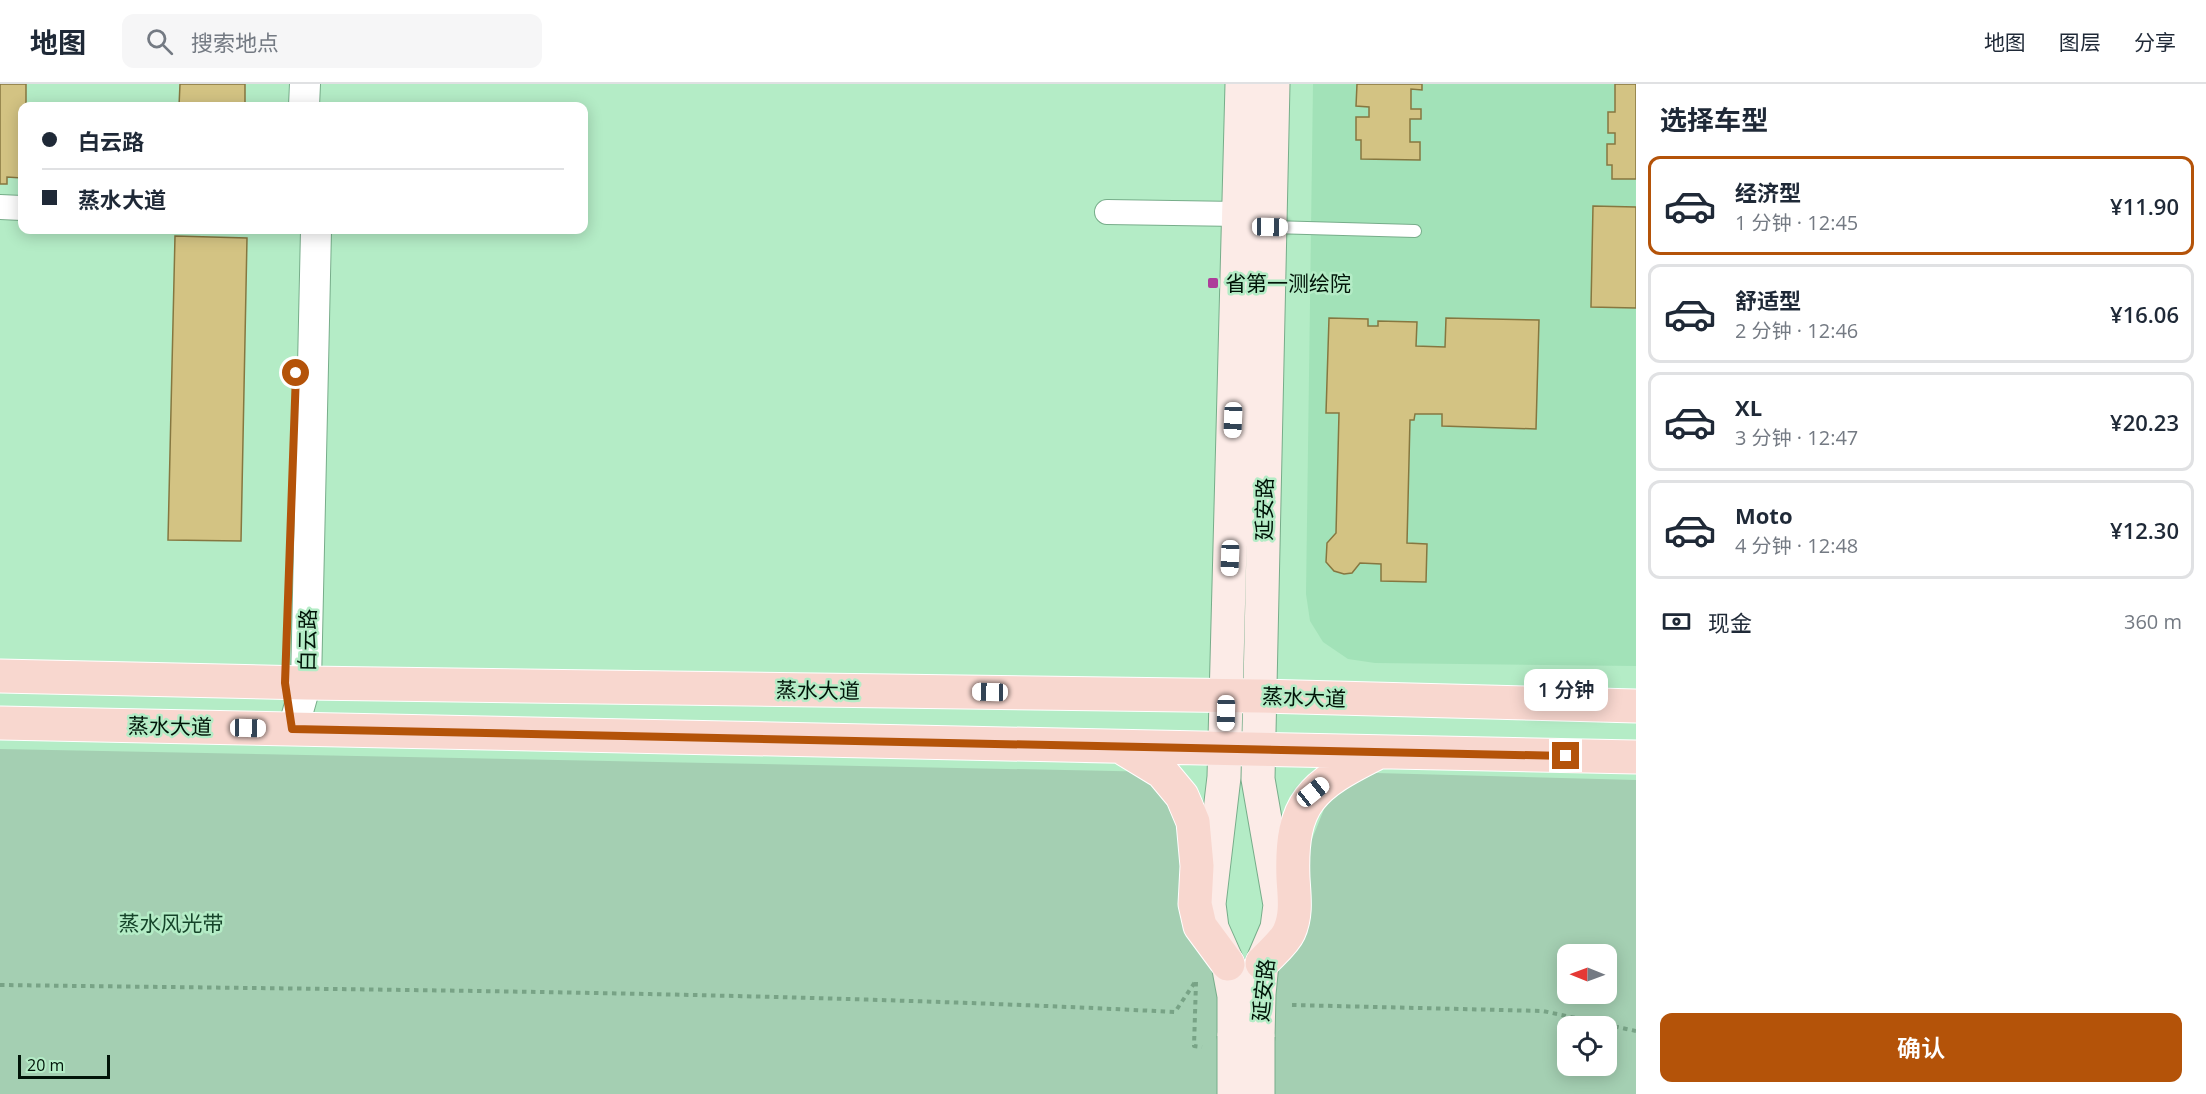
<!DOCTYPE html>
<html lang="zh">
<head>
<meta charset="utf-8">
<style>
  :root { --surface:#fff; --page:#f6f6f7; --text:#1f2937; --muted:#747a83; --line:#e0e1e3; --accent:#b45309 }
  body { margin:0; font-family:"Open Sans","Noto Sans SC",sans-serif; background:var(--page); color:var(--text); height:100vh; display:flex; flex-direction:column; font-size:22px; white-space:nowrap }
  * { box-sizing:border-box; margin:0 }
  p { font-size:20px; color:var(--muted) }
  .icon { flex:none; width:33px; height:33px; fill:none; stroke:currentColor; stroke-width:2; stroke-linecap:round; stroke-linejoin:round }
  .map { position:relative; flex:1; overflow:hidden }
  .drawer { display:flex; flex-direction:column; background:var(--surface); width:570px }
  .drawer>* { flex:none }
  .guide { position:absolute; left:18px; top:18px; width:570px; height:132px; border-radius:12px; box-shadow:0 3px 15px #0003; display:grid; align-content:center; height:132px; padding:0 24px; background:var(--surface) }
  .needle { width:39px; rotate:271deg }
  .tools { position:absolute; left:1557px; top:860px; display:grid; gap:12px }
  .tools a { display:grid; place-items:center; width:60px; height:60px; border-radius:12px; background:var(--surface); box-shadow:0 3px 15px #0003; font-size:30px }
  .scale { position:absolute; left:18px; bottom:15px; width:92px; box-sizing:border-box; padding-left:6px; border:3px solid #011408; border-top:0; font-size:16px; line-height:21px; white-space:nowrap; color:#011408; -webkit-text-stroke:4px #b4ecc6; paint-order:stroke }
  .end { position:absolute; width:27px; height:27px; margin:-14px; border:8px solid #b45309; background:#fff; box-shadow:0 0 0 3px #fff }
  .from { border-radius:50% }
  .bubble { position:absolute; height:42px; border-radius:12px; background:var(--surface); box-shadow:0 3px 15px #0003; font-size:20px; font-weight:600; line-height:42px; text-align:center }
  .car { position:absolute; width:18px; height:36px; margin:-18px -9px; border-radius:8px; box-shadow:0 0 4px 2px #0007; background:linear-gradient(#fff 24%,#345 0 40%,#fff 0 76%,#345 0 86%,#fff 0) }
  .guide b { display:flex; align-items:center; gap:21px; height:57px; font-size:22px }
  .guide b+b { border-top:2px solid var(--line) }
  .guide i { width:15px; height:15px; background:var(--text) }
  ul { padding:0; list-style:none }
  li { display:flex; align-items:center; gap:18px; height:99px; margin:0 12px 9px; padding:0 12px; border:3px solid var(--line); border-radius:12px }
  li div { flex:1 }
  li b { display:block; font-size:22px }
  li em { font-style:normal; font-weight:600 }
  li.active { border-color:var(--accent) }
  li>.icon { width:54px; height:54px; stroke-width:1.5 }
  h2 { padding:0 24px; font-size:27px; line-height:72px }
  .pay { display:flex; align-items:center; gap:15px; height:66px; padding:0 24px; font-size:22px }
  .pay p { margin-inline-start:auto }
  .action { display:flex; gap:12px; margin-top:auto; padding:12px 24px }
  .action a { flex:1; height:69px; border-radius:12px; background:var(--accent); color:#fff; font-size:24px; font-weight:600; line-height:69px; text-align:center }
  header { display:flex; align-items:center; gap:36px; box-sizing:border-box; height:84px; padding:0 30px; background:var(--surface); border-bottom:2px solid var(--line) }
  header strong { font-size:28px }
  nav { display:flex; gap:33px; margin-inline-start:auto; font-size:21px }
  .search { width:420px; height:54px; background:var(--page); display:flex; align-items:center; gap:15px; box-sizing:border-box; padding:0 21px; border-radius:12px; color:var(--muted); font-size:22px }
  main { display:flex; flex:1; min-height:0 }
  .map>svg:first-child { display:block }
</style>
</head>
<body>
<header>
<strong>地图</strong>
<div class="search"><svg class="icon" aria-label="search" viewBox="0 0 24 24"><circle cx="10" cy="10" r="6"/><path d="M15 15l6 6"/></svg>搜索地点</div>
<nav><a>地图</a><a>图层</a><a>分享</a></nav>
</header>
<main>
<div class="map">
<svg width="1636" height="1010" viewBox="0 0 1636 1010">
  <rect width="100%" height="100%" fill="#b4ecc6"/>
  <path fill="#a2e2b8" d="M1313 0H1636V582L1375 579 1348 575 1323 558 1310 537 1306 510Z"/>
  <path fill="#a4cfb2" fill-rule="evenodd" d="M0 665 1162 688 1229 880 1262 879 1339 688 1636 696V1010H0ZM1568 870H1606V909H1568ZM1568 942H1606V981H1568Z"/>
  <path fill="#d3c383" stroke="#867740" stroke-width="1.5" d="M0 0H26V22H22V94L7 93V100H0Z
    M180 0H245V22H179Z
    M1357 0H1422V6L1411 5V25H1421V35H1410V58H1420V76L1361 75V56H1356V33H1369V23L1356 22Z
    M1615 0H1636V95H1612V81H1607V60H1615V49H1608V28H1615Z
    M1593 122 1636 123V224L1591 223Z
    M175 152 247 154 241 457 168 456Z
    M1329 234 1368 235V242H1378V237L1417 238 1416 262 1445 263 1446 234 1539 236 1536 345 1442 342V330H1415L1414 336H1410L1407 459 1427 460 1426 498 1381 497V480L1360 479 1352 489 1344 490 1334 487 1326 478 1327 459 1336 449 1339 329H1326Z"/>
  <g fill="none" stroke-linecap="round" stroke-linejoin="round">
    <defs>
      <path id="service" d="M1271 143 1415 147"/>
      <path id="minor" d="M0 123 22 124
        M1107 128 1239 130"/>
      <path id="tertiary" d="M304 22 305 0
        M293 645 306 599 316 146"/>
      <path id="secondary" d="M1234 952V912L1228 880 1212 844 1209 820 1224 693 1242 0
        M1258 953 1259 910 1262 879 1277 844 1280 821 1258 695 1273 0"/>
      <path id="primary" d="M0 592 306 599 1260 612 1636 622
        M0 639 1636 673
        M1121 663 1162 688 1182 712 1193 738 1197 782 1195 820 1200 842 1228 880
        M1262 879C1270 870 1284 859 1289 848 1297 830 1294 812 1293 794 1290 717 1313 701 1377 669"/>
    </defs>
    <use href="#service" stroke="#77ad8a" stroke-width="14"/>
    <use href="#minor" stroke="#77ad8a" stroke-width="26"/>
    <use href="#tertiary" stroke="#77ad8a" stroke-width="32"/>
    <use href="#secondary" stroke="#77ad8a" stroke-width="35"/>
    <use href="#primary" stroke="#fff" stroke-width="35"/>
    <path stroke="#78a386" stroke-width="4" stroke-dasharray="4.5 4.5" stroke-linecap="butt" d="M1196 898 1194 962 1202 963
      M0 901C392 906 784 908 1175 928L1195 898
      M1292 921 1543 927 1636 947"/>
    <use href="#service" stroke="#fff" stroke-width="12"/>
    <use href="#minor" stroke="#fff" stroke-width="24"/>
    <use href="#tertiary" stroke="#fff" stroke-width="30"/>
    <use href="#secondary" stroke="#fcebe7" stroke-width="33"/>
    <use href="#primary" stroke="#f8d7cf" stroke-width="33"/>
    <defs>
      <path id="secondary-bridge" d="M1234 1010V952
        M1258 1010V953"/>
    </defs>
    <use href="#secondary-bridge" stroke="#77ad8a" stroke-width="35" stroke-linecap="butt"/>
    <use href="#secondary-bridge" stroke="#fcebe7" stroke-width="33"/>
  </g>
  <g fill="none" stroke-linecap="round" stroke-linejoin="round">
    <path stroke="#b45309" stroke-width="8" d="M296 289 285 599 292 645 1566 672"/>
  </g>
  <rect fill="#ad3d9a" stroke="#b4ecc6" stroke-width="2" x="1207" y="193" width="12" height="12" rx="3"/>
  <g text-anchor="middle" dominant-baseline="central" stroke-width="5" stroke-linejoin="round" paint-order="stroke">
    <g font-size="21" fill="#011408" stroke="#b4ecc6" text-anchor="start">
      <text x="1225" y="199">省第一测绘院</text>
    </g>
    <g font-size="21" fill="#011408" stroke="#b4ecc6">
      <text transform="translate(1264 425) rotate(-89)">延安路</text>
      <text transform="translate(307 556) rotate(-89)">白云路</text>
      <text transform="translate(818 606) rotate(1)">蒸水大道</text>
      <text transform="translate(1304 613) rotate(2)">蒸水大道</text>
      <text transform="translate(170 642) rotate(1)">蒸水大道</text>
      <text transform="translate(1263 906) rotate(-84)">延安路</text>
    </g>
    <g font-size="21" fill="#16442a" stroke="#b4ecc6">
      <text x="171" y="839">蒸水风光带</text>
    </g>
  </g>
</svg>
<div class="tools">
<a><svg class="needle" viewBox="-14 -14 28 28"><path d="M0-13l5 13h-10z" fill="#e53935"/><path d="M0 13l5-13h-10z" fill="#747a83"/></svg></a>
<a><svg class="icon" aria-label="locate" viewBox="0 0 24 24"><circle cx="12" cy="12" r="6"/><path d="M12 2v4M12 18v4M2 12h4M18 12h4"/></svg></a>
</div>
<div class="scale">20 m</div>
<i class="end from" style="left:296px;top:289px"></i>
<i class="end" style="left:1566px;top:672px"></i>
<div class="bubble" style="left:1524px;top:585px;width:84px">1 分钟</div>
<i class="car" style="left:1270px;top:143px;rotate:91deg"></i>
<i class="car" style="left:1233px;top:336px;rotate:182deg"></i>
<i class="car" style="left:1230px;top:474px;rotate:182deg"></i>
<i class="car" style="left:990px;top:608px;rotate:271deg"></i>
<i class="car" style="left:1226px;top:629px;rotate:181deg"></i>
<i class="car" style="left:248px;top:644px;rotate:91deg"></i>
<i class="car" style="left:1313px;top:708px;rotate:51deg"></i>
<div class="guide">
<b><i class="from"></i>白云路</b>
<b><i></i>蒸水大道</b>
</div>
</div>
<section class="drawer">
<h2>选择车型</h2>
<ul>
<li class="active"><svg class="icon" aria-label="car" viewBox="0 0 24 24"><path d="M5 17H2v-5l4-1 3-4h7l3 4 3 1v5h-3M9 17h6M6 11h13"/><circle cx="7" cy="17" r="2"/><circle cx="17" cy="17" r="2"/></svg><div><b>经济型</b><p>1 分钟 · 12:45</p></div><em>¥11.90</em></li>
<li><svg class="icon" aria-label="car" viewBox="0 0 24 24"><path d="M5 17H2v-5l4-1 3-4h7l3 4 3 1v5h-3M9 17h6M6 11h13"/><circle cx="7" cy="17" r="2"/><circle cx="17" cy="17" r="2"/></svg><div><b>舒适型</b><p>2 分钟 · 12:46</p></div><em>¥16.06</em></li>
<li><svg class="icon" aria-label="car" viewBox="0 0 24 24"><path d="M5 17H2v-5l4-1 3-4h7l3 4 3 1v5h-3M9 17h6M6 11h13"/><circle cx="7" cy="17" r="2"/><circle cx="17" cy="17" r="2"/></svg><div><b>XL</b><p>3 分钟 · 12:47</p></div><em>¥20.23</em></li>
<li><svg class="icon" aria-label="car" viewBox="0 0 24 24"><path d="M5 17H2v-5l4-1 3-4h7l3 4 3 1v5h-3M9 17h6M6 11h13"/><circle cx="7" cy="17" r="2"/><circle cx="17" cy="17" r="2"/></svg><div><b>Moto</b><p>4 分钟 · 12:48</p></div><em>¥12.30</em></li>
</ul>
<div class="pay"><svg class="icon" aria-label="cash" viewBox="0 0 24 24"><path d="M3 7h18v10H3z"/><circle cx="12" cy="12" r="2"/></svg>现金<p>360 m</p></div>
<div class="action"><a>确认</a></div>
</section>
</main>
</body>
</html>
